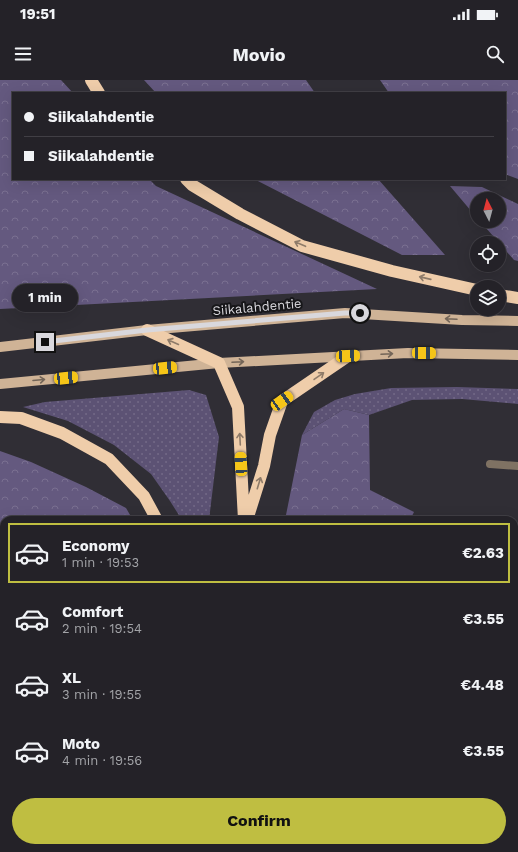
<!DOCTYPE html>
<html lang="en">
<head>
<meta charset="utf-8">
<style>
  :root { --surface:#242228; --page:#302f34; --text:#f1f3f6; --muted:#a3a4a8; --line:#413f45; --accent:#bfbe41 }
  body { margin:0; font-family:"Work Sans",sans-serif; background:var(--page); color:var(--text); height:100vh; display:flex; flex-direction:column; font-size:15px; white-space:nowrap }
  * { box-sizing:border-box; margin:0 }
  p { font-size:13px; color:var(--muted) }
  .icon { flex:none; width:22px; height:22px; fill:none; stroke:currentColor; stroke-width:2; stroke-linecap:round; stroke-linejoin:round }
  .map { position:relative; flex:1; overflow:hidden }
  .panel { position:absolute; left:0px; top:436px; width:518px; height:336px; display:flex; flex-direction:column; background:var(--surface); border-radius:12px 12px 0 0; box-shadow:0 4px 16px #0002,0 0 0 1px var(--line) }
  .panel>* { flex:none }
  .banner { position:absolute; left:12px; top:12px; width:494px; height:88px; border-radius:0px; box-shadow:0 4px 16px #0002,0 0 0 1px var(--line); display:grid; align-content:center; height:88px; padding:0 12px; background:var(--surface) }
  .needle { width:26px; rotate:354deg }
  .fabs { position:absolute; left:470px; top:112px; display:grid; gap:8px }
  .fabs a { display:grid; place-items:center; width:36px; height:36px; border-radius:50%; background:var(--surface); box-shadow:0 4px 16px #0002,0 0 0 1px var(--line); font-size:20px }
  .end { position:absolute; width:18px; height:18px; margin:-9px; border:5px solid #d9d8dd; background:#111; box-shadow:0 0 0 2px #111 }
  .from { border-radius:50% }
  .bubble { position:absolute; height:28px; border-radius:14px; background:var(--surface); box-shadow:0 4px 16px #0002,0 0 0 1px var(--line); font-size:13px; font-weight:700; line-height:28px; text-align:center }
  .car { position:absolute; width:12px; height:24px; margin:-12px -6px; border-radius:5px; box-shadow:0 0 3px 1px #0007; background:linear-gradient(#f5c518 24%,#345 0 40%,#f5c518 0 76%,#345 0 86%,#f5c518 0) }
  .banner b { display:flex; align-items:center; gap:14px; height:38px; font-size:15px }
  .banner b+b { border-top:1px solid var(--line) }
  .banner i { width:10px; height:10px; background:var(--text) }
  ul { padding:7px 0 0; list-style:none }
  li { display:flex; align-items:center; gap:12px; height:60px; margin:0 8px 6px; padding:0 4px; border:2px solid transparent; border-radius:0px }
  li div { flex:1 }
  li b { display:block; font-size:15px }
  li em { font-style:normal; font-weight:700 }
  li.on { border-color:var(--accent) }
  li>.icon { width:36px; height:36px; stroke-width:1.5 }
  .button { display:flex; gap:8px; margin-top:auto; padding:8px 12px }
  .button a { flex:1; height:46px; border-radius:24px; background:var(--accent); color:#111; font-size:16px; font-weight:700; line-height:46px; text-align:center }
  .status { display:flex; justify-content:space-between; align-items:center; height:28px; padding:0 20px; background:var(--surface); direction:ltr }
  .status svg { height:11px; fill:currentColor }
  header { display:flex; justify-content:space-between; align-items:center; height:52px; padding:0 12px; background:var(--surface); font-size:18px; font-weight:700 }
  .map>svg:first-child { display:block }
</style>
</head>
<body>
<div class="status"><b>19:51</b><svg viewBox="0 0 49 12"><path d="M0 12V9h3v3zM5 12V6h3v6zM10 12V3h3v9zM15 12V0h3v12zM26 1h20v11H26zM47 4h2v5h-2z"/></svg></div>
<header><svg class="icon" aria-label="menu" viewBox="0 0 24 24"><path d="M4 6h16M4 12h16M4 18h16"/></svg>Movio<svg class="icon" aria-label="search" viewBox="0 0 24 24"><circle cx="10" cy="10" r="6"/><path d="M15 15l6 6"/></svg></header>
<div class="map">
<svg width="518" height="772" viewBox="0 0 518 772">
  <defs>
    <pattern id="grass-dots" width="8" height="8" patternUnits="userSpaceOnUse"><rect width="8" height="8" fill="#5c5274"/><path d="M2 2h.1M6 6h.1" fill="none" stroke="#736a87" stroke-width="1.8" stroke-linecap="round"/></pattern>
    <pattern id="forest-crowns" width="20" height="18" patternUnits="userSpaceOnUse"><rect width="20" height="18" fill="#64597f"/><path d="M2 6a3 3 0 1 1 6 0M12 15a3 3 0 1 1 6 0" fill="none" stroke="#7a7091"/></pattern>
  </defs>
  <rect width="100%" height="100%" fill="#302e35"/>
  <path fill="url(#grass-dots)" d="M457 307 518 309V324L462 319 412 320 369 335 344 329 302 355 314 332 335 320 355 314 391 308Z
    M189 310 206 315 219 357 209 440H182L170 421 151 394 114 365 68 341 23 327 45 322Z"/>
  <path fill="url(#forest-crowns)" d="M0 0H61L73 13H13V99H149L156 106 377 209 0 229Z
    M144 0H306L315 13H156Z
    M380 0H518V99L505 94V13H389Z
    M254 99H378L445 175H402Z
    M450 106 482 107 518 124V181L514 180 480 141H499V119H477V138Z
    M344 329 369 335 370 410 414 432 410 440H285L302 355Z
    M0 371 31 382 86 407 126 428 133 440H4V655H0Z
    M4 699V768H75L72 772H0V700Z
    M157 768H214L211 772H154Z"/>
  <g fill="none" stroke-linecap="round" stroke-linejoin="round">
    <path stroke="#7f7263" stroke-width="8" d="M490 384 518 386
      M514 524 518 525
      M514 744 518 748
      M233 772 237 768"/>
    <path stroke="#cfb396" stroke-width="10" d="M0 267 147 250 345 233 462 240 518 241
      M0 304 219 283 408 273 518 275"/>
    <path stroke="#efcdaa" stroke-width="12" d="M91 0 99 13
      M186 99 192 105 240 134 302 166 392 191 477 210
      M499 215 518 218
      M147 250 219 283 238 327 244 440
      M0 337 21 338 62 353 109 379 144 416 157 440
      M247 440 264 386 270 355 282 321 348 276
      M0 675 4 676
      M113 772 116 768"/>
  </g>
  <defs><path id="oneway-shaft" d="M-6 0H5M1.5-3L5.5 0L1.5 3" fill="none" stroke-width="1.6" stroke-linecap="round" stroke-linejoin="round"/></defs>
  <g stroke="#8e7b69">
    <use href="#oneway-shaft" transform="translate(300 164) rotate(-157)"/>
    <use href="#oneway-shaft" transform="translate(425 198) rotate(-167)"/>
    <use href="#oneway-shaft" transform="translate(173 262) rotate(-156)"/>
    <use href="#oneway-shaft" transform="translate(319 296) rotate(-35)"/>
    <use href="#oneway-shaft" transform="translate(240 359) rotate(-93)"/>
    <use href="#oneway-shaft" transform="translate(259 403) rotate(-73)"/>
  </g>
  <g stroke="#736558">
    <use href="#oneway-shaft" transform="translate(451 239) rotate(-177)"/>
    <use href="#oneway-shaft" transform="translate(387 274) rotate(-3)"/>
    <use href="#oneway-shaft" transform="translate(238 282) rotate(-3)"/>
    <use href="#oneway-shaft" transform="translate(39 300) rotate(-5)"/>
  </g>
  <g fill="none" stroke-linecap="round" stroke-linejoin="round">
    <path stroke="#d9d8dd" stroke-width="5" d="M45 262 147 250 345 233H360"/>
  </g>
  <g text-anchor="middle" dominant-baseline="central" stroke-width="4" stroke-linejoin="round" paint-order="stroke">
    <g font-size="13" fill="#d9d8dd" stroke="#17171a">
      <text transform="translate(257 227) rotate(-5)">Siikalahdentie</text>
    </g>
  </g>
</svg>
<div class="fabs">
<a><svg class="needle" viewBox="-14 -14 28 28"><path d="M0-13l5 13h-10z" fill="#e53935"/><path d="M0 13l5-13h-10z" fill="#a3a4a8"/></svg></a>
<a><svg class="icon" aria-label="locate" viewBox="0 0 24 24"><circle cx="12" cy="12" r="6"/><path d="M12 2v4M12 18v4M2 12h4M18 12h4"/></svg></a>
<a><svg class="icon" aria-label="layers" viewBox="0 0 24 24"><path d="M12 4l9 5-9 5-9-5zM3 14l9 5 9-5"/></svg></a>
</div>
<i class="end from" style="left:360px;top:233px"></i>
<i class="end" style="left:45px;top:262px"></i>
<div class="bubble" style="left:12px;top:204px;width:66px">1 min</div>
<i class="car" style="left:424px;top:273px;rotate:91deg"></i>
<i class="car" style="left:348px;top:276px;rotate:87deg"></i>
<i class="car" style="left:165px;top:288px;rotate:84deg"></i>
<i class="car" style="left:66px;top:298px;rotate:84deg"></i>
<i class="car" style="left:282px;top:321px;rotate:56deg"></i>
<i class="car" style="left:241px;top:384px;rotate:357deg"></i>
<div class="banner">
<b><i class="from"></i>Siikalahdentie</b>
<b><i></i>Siikalahdentie</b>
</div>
<section class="panel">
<ul>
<li class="on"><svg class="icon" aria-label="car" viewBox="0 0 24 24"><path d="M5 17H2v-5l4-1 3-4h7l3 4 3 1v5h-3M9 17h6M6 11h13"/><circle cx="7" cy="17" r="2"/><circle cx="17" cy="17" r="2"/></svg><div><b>Economy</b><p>1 min · 19:53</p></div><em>€2.63</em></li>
<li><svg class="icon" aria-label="car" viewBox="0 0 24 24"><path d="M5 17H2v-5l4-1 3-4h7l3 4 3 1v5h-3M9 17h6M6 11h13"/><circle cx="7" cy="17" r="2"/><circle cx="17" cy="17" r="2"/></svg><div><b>Comfort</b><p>2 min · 19:54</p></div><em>€3.55</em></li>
<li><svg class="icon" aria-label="car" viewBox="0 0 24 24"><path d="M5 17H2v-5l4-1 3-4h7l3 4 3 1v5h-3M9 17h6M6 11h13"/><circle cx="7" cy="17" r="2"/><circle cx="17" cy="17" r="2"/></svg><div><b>XL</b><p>3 min · 19:55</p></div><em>€4.48</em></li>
<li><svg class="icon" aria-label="car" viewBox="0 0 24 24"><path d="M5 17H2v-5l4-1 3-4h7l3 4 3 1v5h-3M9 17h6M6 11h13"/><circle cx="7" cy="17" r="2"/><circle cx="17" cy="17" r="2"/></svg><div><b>Moto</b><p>4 min · 19:56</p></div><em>€3.55</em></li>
</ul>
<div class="button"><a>Confirm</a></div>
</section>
</div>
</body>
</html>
